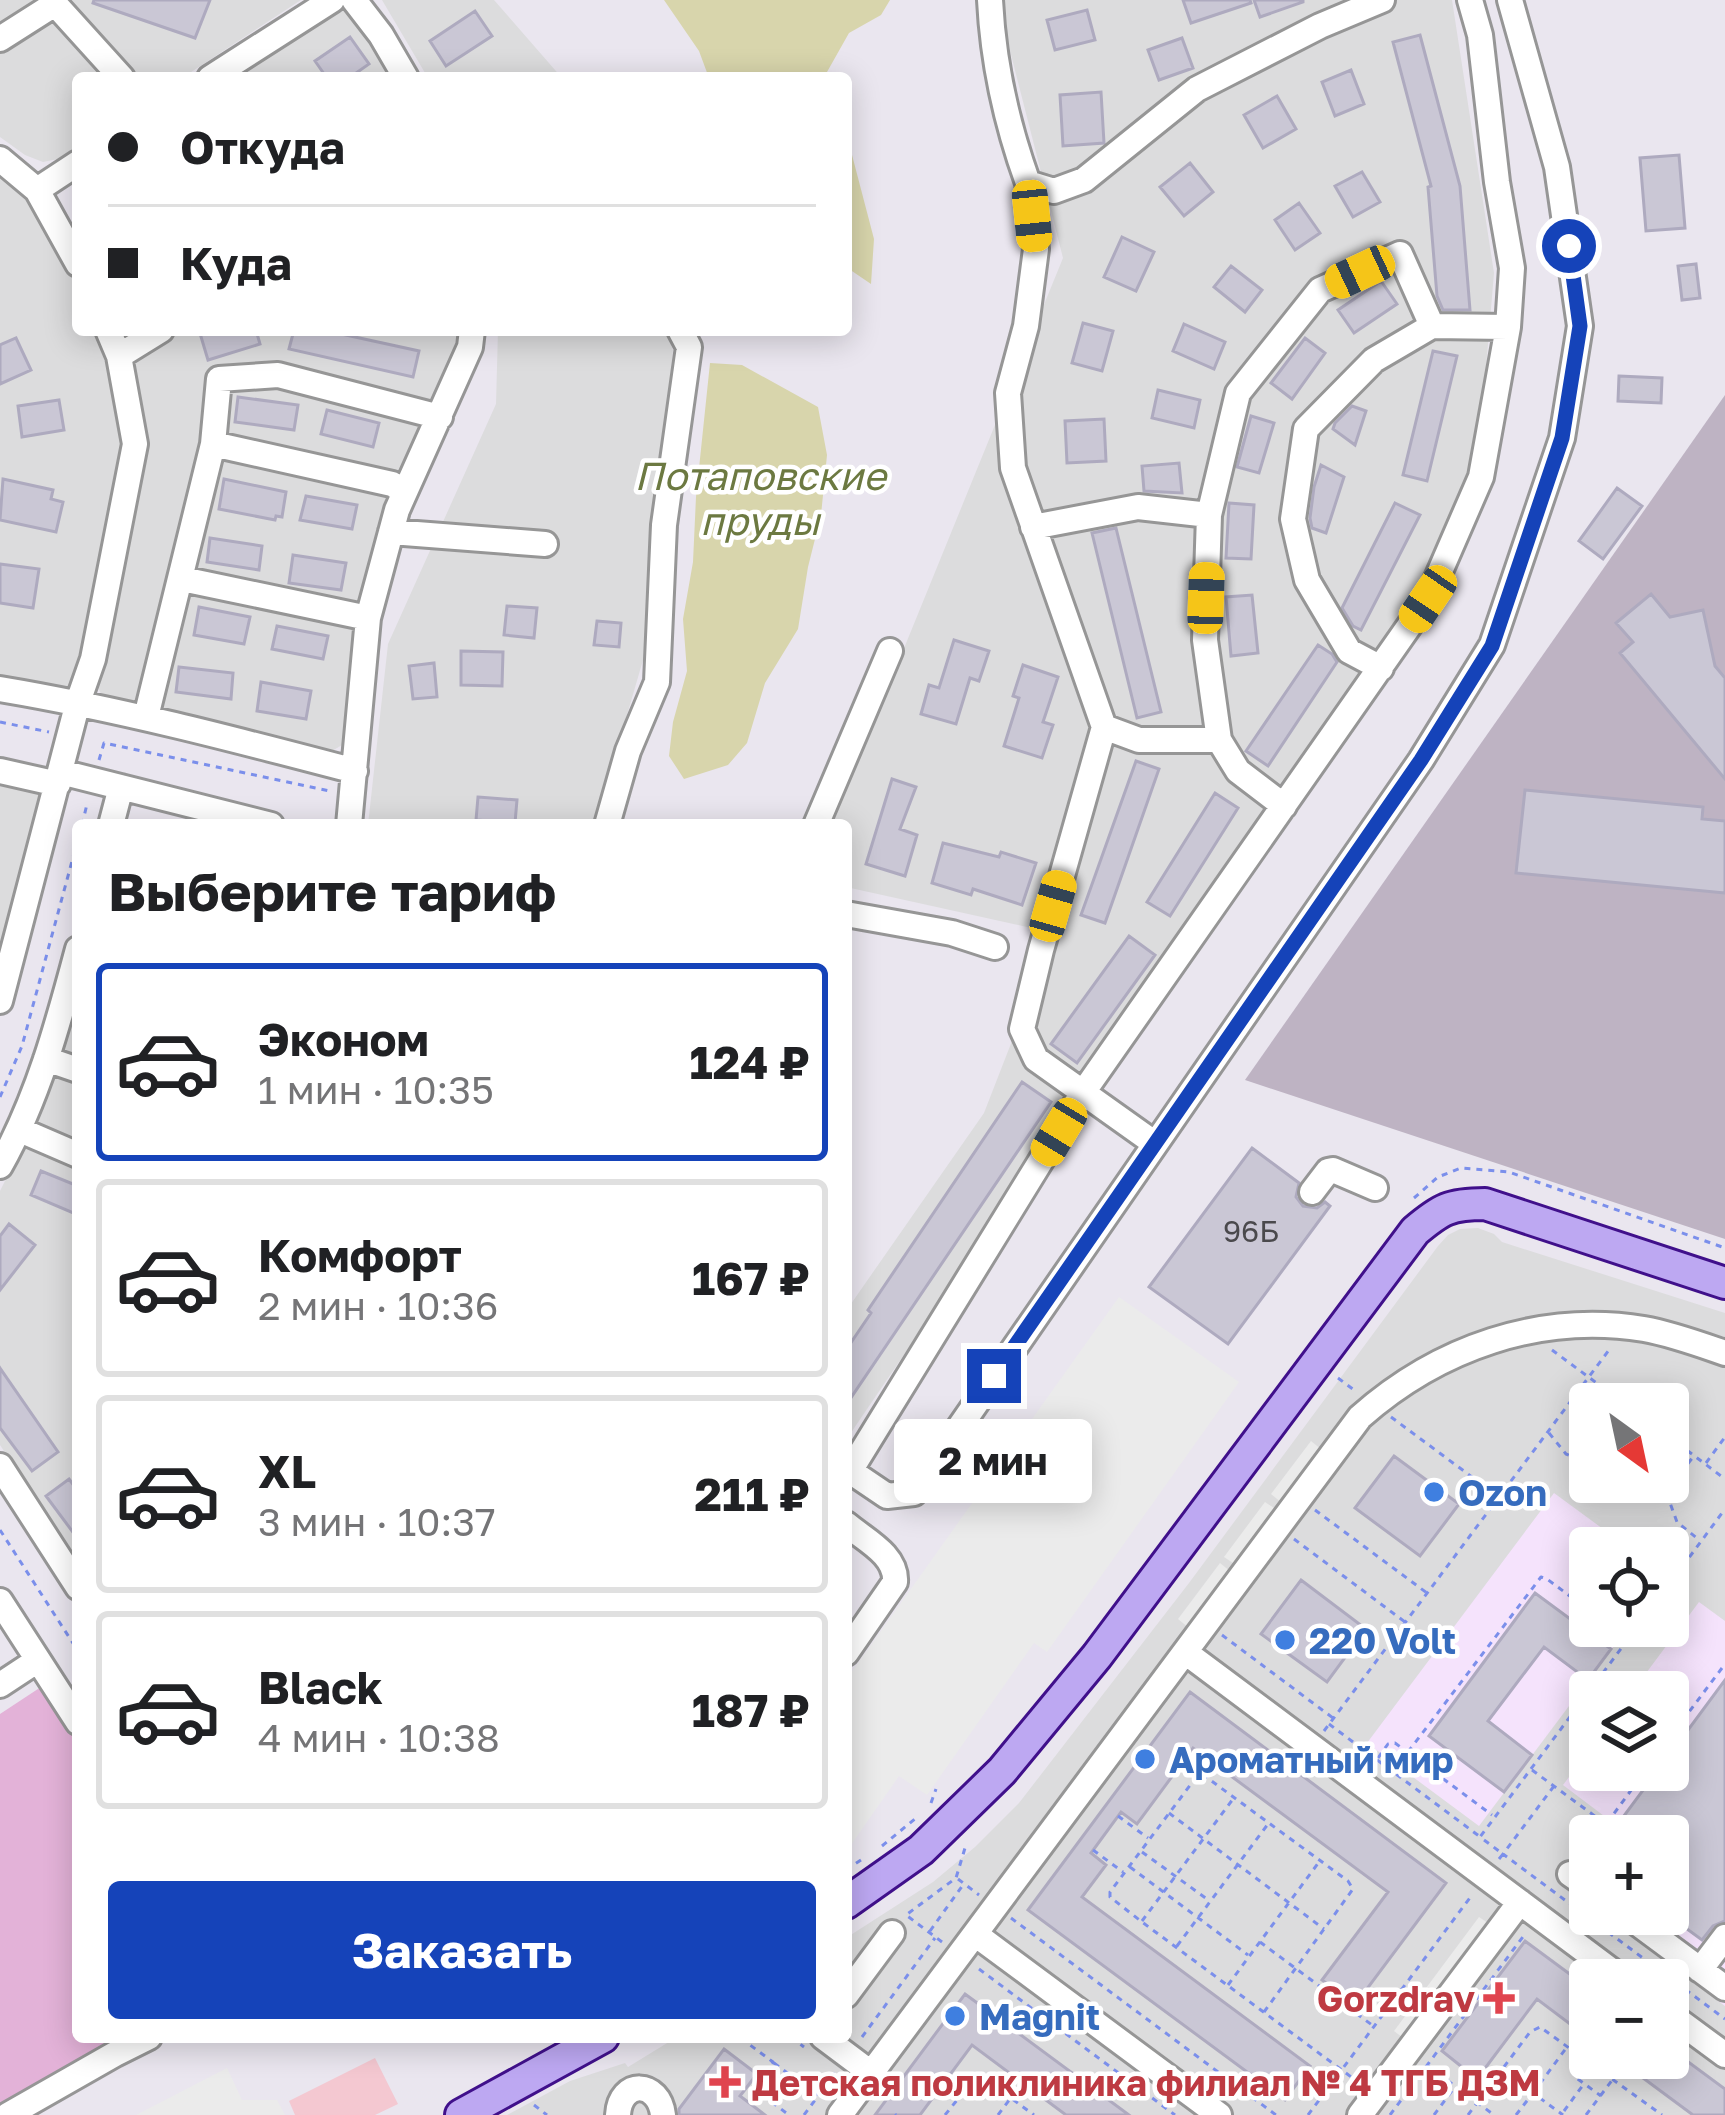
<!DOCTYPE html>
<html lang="ru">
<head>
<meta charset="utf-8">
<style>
  :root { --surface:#fff; --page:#f2f2f2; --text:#202124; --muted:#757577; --line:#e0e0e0; --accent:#1543b9 }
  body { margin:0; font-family:"Golos Text",sans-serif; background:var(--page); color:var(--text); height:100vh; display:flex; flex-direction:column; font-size:45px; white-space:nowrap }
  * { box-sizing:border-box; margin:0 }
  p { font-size:39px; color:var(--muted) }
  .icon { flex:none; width:66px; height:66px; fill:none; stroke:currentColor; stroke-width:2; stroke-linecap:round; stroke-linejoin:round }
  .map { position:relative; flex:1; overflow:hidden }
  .drawer { position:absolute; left:72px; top:819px; width:780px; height:1224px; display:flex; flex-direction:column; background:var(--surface); border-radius:12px; box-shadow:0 6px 30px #0003 }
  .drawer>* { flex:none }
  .hud { position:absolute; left:72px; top:72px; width:780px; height:264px; border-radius:12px; box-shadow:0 6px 30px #0003; display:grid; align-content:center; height:264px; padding:0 36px; background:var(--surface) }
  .needle { width:78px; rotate:147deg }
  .fabs { position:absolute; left:1569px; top:1383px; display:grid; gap:24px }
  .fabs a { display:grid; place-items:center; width:120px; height:120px; border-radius:12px; background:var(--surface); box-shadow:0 6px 30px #0003; font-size:60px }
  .end { position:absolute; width:54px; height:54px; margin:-27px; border:15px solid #1543b9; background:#fff; box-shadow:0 0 0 6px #fff }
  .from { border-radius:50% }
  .bubble { position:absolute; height:84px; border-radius:12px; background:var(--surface); box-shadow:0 6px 30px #0003; font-size:39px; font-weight:700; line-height:84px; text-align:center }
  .car { position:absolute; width:36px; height:72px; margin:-36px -18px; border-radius:15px; box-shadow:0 0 9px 3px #0007; background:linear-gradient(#f5c518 24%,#345 0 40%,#f5c518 0 76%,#345 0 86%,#f5c518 0) }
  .hud b { display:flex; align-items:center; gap:42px; height:114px; font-size:45px }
  .hud b+b { border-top:3px solid var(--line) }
  .hud i { width:30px; height:30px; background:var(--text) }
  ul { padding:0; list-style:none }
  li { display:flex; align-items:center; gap:36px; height:198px; margin:0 24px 18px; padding:0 12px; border:6px solid var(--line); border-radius:12px }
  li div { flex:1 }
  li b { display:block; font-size:45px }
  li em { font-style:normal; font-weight:700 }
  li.active { border-color:var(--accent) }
  li>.icon { width:108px; height:108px; stroke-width:1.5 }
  h2 { padding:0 36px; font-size:54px; line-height:144px }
  .button { display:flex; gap:24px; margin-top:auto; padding:24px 36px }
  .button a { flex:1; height:138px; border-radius:12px; background:var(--accent); color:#fff; font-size:48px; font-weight:700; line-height:138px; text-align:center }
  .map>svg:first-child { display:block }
</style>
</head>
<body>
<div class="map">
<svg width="1725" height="2115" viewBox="0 0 1725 2115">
  <rect width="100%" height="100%" fill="#eae6ef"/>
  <path fill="#dcdcdd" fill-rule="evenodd" d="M0 0H301L182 78H78V146L58 159 43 162 25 155 0 137Z
    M382 0H494L562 78H428Z
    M997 0H1452L1494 273 1478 462 1406 616 846 1440V1311L984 1113 1054 933 846 887V825H832L1063 258Z
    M347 7 397 78H236Z
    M0 165 32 192 78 280V330H102L125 433 122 470 78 679 69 691 0 679Z
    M122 330H459L452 354 378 529 361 599 347 732 342 745 332 751 108 701 100 692 96 683 138 411 134 372Z
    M498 330H666L673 350 643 660 595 825H368L388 644 496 404Z
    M0 779 40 788 44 797 0 972Z
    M78 997V1562L0 1445V1191L49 1093Z
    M1478 1228 1494 1234 1502 1242 1725 1313V2115H507L570 2081 625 2063 628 2067 677 2037H846V1938L933 1882 975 1847 1019 1803 1189 1583 1438 1246 1448 1235 1460 1229ZM1590 1404H1668V1482H1590ZM1590 1548H1668V1626H1590ZM1590 1692H1668V1770H1590ZM1590 1836H1668V1914H1590ZM1590 1980H1668V2058H1590Z"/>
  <path fill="#f5e3fc" d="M1554 1493 1629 1548H1590V1626H1629L1479 1826 1367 1743Z
    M1699 1602 1725 1621V2006L1601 1914H1668V1836H1609L1616 1825 1563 1785 1590 1749V1770H1668V1692H1632Z"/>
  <path fill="#beb3c3" d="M1725 395V1239L1245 1080Z"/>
  <path fill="#e3b2d8" d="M44 1685 78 1738V2037H125L0 2109V1714Z"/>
  <path fill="#f4c8d1" d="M375 2058 398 2104 375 2115H295L289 2101Z"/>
  <path fill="#ebebeb" d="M1119 1297 1239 1382 1047 1652 1034 1643 927 1795 899 1776 846 1852V1680Z
    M1311 1441 1322 1450 1282 1503 1271 1494Z
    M1265 1502 1277 1510 1236 1565 1224 1557Z
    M1220 1563 1231 1572 1189 1628 1178 1619Z
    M1479 1917 1491 1925 1406 2040 1394 2031Z
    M227 2068 242 2100H277L285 2115H136Z"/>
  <path fill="#d8d5ac" d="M664 0H890L881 15 849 33 827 72 829 78H709L699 51Z
    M846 132 874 239 871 284 846 267Z
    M710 363 742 365 818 407 827 455 821 515 808 567 798 629 765 683 747 743 728 765 684 779 669 756 673 722 687 671 683 619 693 562 696 497Z"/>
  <path fill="#cac7d5" stroke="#aeaabf" stroke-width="3" d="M94 0H210L195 38 93 3Z
    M1183 0H1250L1251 3 1191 23Z
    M1254 0H1303V2L1260 17Z
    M1087 10 1095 40 1055 50 1047 20Z
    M475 11 492 36 446 66 430 41Z
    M1420 35 1460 186 1470 310H1443L1437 296 1428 187 1431 186 1393 42Z
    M350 37 369 64 349 78H327L315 61Z
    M1182 38 1193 68 1159 80 1148 50Z
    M1351 70 1364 104 1335 116 1322 82Z
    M1101 92 1104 143 1063 146 1060 95Z
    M1277 96 1296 129 1263 148 1244 115Z
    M1679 155 1685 228 1646 231 1640 158Z
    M1190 163 1213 192 1184 216 1160 187Z
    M1362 172 1380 202 1353 217 1335 186Z
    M1299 203 1320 233 1295 250 1275 220Z
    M1122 237 1154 252 1136 291 1104 277Z
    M1696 264 1700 298 1682 300 1678 266Z
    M1231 266 1262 290 1245 312 1214 287Z
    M1381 281 1397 304 1354 333 1338 310Z
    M1083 323 1113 331 1102 371 1072 363Z
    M1184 324 1225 342 1214 369 1173 351Z
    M199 330H256L260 344 208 360Z
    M294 330H323L419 351 413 377 289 349Z
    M16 338 31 370 0 384V345Z
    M1305 338 1325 353 1292 399 1271 383Z
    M1433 351 1457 356 1427 481 1403 475Z
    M1619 376 1662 378 1661 403 1618 401Z
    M1158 390 1200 400 1194 428 1152 418Z
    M238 397 298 405 294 430 235 422Z
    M59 400 64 430 22 437 18 406Z
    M1352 406 1366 411 1355 445 1333 429 1335 423Z
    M327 410 379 423 373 447 321 434Z
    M1251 416 1274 423 1259 473 1237 467Z
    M1104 419 1106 461 1067 463 1065 421Z
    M1179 463 1182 493 1144 491 1142 466Z
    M1321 465 1344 477 1326 533 1312 528 1310 518 1314 487Z
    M3 479 53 490 51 499 63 502 56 532 0 520Z
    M224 479 286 492 282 517 276 516 275 520 219 509Z
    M1617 488 1642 506 1603 559 1579 541Z
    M306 496 357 505 352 529 300 520Z
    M1229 503 1254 505 1251 559 1226 558Z
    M1395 503 1420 515 1361 630 1353 626 1342 608Z
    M1116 528 1161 712 1137 718 1092 533Z
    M210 538 262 546 259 570 207 562Z
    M293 555 346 563 341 590 289 583Z
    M0 564 39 569 33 608 0 603Z
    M1651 594 1670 617 1703 610 1715 666 1725 678V779L1620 653 1633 642 1616 623Z
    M1252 595 1258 653 1231 656 1226 597Z
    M507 606 537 608 534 638 504 635Z
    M199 607 250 617 244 644 194 635Z
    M597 621 621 623 619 647 594 645Z
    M277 626 328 636 323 659 272 649Z
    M954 640 989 651 979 681 970 678 956 724 921 714 929 685 939 688Z
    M1318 645 1332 654 1337 662 1268 766 1246 751Z
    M461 651 503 652 502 686 461 685Z
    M434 663 437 697 413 699 409 666Z
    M1023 665 1058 677 1043 722 1053 725 1042 758 1004 746 1019 698 1013 696Z
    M179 667 233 673 231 699 176 692Z
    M261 682 311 691 306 719 257 711Z
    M1136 761 1159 769 1105 923 1081 915Z
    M892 779 916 787 900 829 917 835 905 876 866 864Z
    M1525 790 1703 807 1702 819 1725 821V893L1516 873Z
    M1215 793 1238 808 1170 916 1147 902Z
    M478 797 517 800 515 823 476 820Z
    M943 843 999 857 1001 852 1036 863 1022 905 973 889 971 895 932 883Z
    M1129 936 1155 955 1077 1063 1051 1044Z
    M1022 1082 1051 1102 846 1405V1350L871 1313 868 1310Z
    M1252 1148 1299 1183 1296 1197 1303 1206 1317 1208 1325 1202 1330 1206 1228 1344 1149 1287Z
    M41 1171 78 1186V1215L31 1195Z
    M9 1224 35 1245 0 1290V1236Z
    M0 1368 58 1452 32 1471 0 1428Z
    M1394 1456 1459 1504 1420 1556 1355 1508Z
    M69 1479 78 1491V1539L46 1496Z
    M1301 1580 1366 1629 1327 1682 1261 1634Z
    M1535 1593 1611 1649 1588 1680 1544 1647 1488 1721 1532 1755 1504 1792 1429 1736Z
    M1725 1680V1921L1713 1926 1702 1940 1668 1915V1836H1609L1658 1770H1668V1757Z
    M1190 1692 1446 1883 1355 2005 1322 1980 1388 1892 1193 1748 1137 1824 1121 1812 1091 1853 1106 1865 1082 1897 1310 2066 1285 2100 1028 1910Z
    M1525 1941 1590 1989V2039L1537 1999 1477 2079 1442 2051Z
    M965 1994 1010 2027 1129 2115H1066L972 2045 920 2115H875Z
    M1668 2047 1725 2089V2115H1693L1616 2058H1668Z
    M724 2049 757 2074 740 2096 765 2115H679V2109Z"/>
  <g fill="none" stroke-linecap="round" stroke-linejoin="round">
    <defs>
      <path id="minor" d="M354 0 381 35 406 78
        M990 0C993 61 1007 125 1028 183L1054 191 1084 180 1197 89 1320 26 1382 0
        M1470 0 1480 35 1497 182 1512 268 1508 327 1481 477 1428 599 1082 1094 850 1471 887 1496 914 1493 1421 760 1492 645 1562 438 1580 326 1557 167 1510 0
        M0 39 55 4 122 78
        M210 78 332 0
        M0 159 37 190 78 264
        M1028 183 1036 249 1026 326 1008 393 1013 468 1104 727 1041 950 1022 1029 1036 1059 1154 1143
        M37 190 78 163
        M119 356 161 330
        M213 444 392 484 405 492
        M1033 527 1138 507 1209 515
        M391 532 545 544
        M182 579 368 618
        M1381 668 1349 651 1307 580 1293 519 1306 429 1374 360 1432 326 1508 327
        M0 689C120 709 237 740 355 771
        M146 717 213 444 219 379 278 375 440 417
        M1104 727 1139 740H1219
        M0 771 58 784
        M61 772 271 825
        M1284 806 1238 771 1219 740 1205 640 1209 515 1238 393 1320 290 1400 254 1432 326
        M111 825 121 787
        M349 825 368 618 397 510 470 347 472 330
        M607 825 628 751 657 682 664 525 689 347 680 330
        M816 825 890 651
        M846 914 952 933 995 947
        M0 1001 78 702 93 659 135 444 119 356 108 330
        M46 1059 78 1070
        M20 1130 78 1155
        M0 1166C38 1098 58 1024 78 949
        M1312 1192 1328 1171 1333 1170 1375 1188
        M0 1466 78 1587
        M846 1524C865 1540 897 1555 895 1582L846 1653
        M0 1601 78 1722
        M1185 1652 1624 1980
        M0 1685 38 1660
        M1570 1874 1590 1888
        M1625 1914 1725 1988
        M975 1934 1219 2115
        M1700 1970 1725 1937
        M846 1995 892 1933
        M1668 2013 1725 2055
        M823 2037 871 2073
        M8 2115 115 2054 149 2037
        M618 2115C620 2079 659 2080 663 2115
        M840 2115 1360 1417C1438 1348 1540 1312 1644 1329 1672 1334 1699 1344 1725 1353
        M1360 2115 1520 1902"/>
      <path id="major" d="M846 1903 921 1850 1002 1771 1097 1656 1415 1231C1441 1209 1450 1204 1485 1204L1725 1283
        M461 2115 603 2037"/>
    </defs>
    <use href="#minor" stroke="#969696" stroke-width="30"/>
    <use href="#major" stroke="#40108b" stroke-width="36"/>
    <path stroke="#7b8feb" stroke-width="3" stroke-dasharray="6 6" stroke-linecap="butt" d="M0 722 49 732
      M99 760 104 743 330 791
      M82 825 87 804
      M0 1097 22 1046 78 839
      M1414 1198 1438 1177 1461 1168 1509 1172 1725 1248
      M1552 1350 1625 1404
      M1338 1378 1354 1390
      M1391 1417 1499 1497
      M1549 1433 1566 1454 1590 1463
      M1668 1436 1725 1479
      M1706 1463 1725 1437
      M1646 1482 1666 1492 1677 1522 1698 1539
      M1666 1492 1693 1457
      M1315 1510 1427 1593
      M0 1530 78 1651
      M1294 1539 1405 1622
      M1668 1586 1725 1509
      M1611 1626 1627 1638
      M1222 1635 1333 1718
      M1329 1724 1479 1836
      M1324 1731 1609 1350
      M1668 1740 1725 1664
      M1408 1752 1541 1577 1547 1579 1590 1611
      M1378 1758 1388 1744 1395 1743 1492 1815
      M1532 1770 1607 1825 1598 1836
      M1554 1786 1503 1854 1725 2019
      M931 1803 936 1789
      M1169 1813 1324 1929
      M1118 1816 1148 1838
      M1607 1823 1646 1770
      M882 1846 916 1818
      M1093 1850 1123 1872
      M1142 1852 1207 1899
      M1499 1859 1503 1854 1480 1837 1638 1626
      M1130 1867 1248 1955
      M846 1870 864 1858
      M958 1879 979 1895
      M1011 1918 1276 2115
      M1142 1921 1233 1799
      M930 1931 963 1885
      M942 1942 906 1915 956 1878 965 1848
      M1260 1942 1372 2025
      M1177 1946 1268 1824
      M979 1969 1175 2115
      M1228 1985 1319 1862
      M1264 2012 1353 1889 1348 1881 1202 1774 1197 1776 1110 1892V1897L1142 1922 1358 2082
      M750 2037 746 2042 773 2062 753 2088 789 2115
      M791 2037 804 2047
      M862 2037 935 1938
      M1588 2061 1575 2077 1601 2096
      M774 2063 818 2096
      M1428 2066 1494 2115
      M1504 2071 1533 2093 1567 2047
      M534 2105 547 2115
      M1564 2111 1583 2085
      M895 2114 896 2115
      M804 2115 835 2073
      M945 2115 978 2074 1034 2115
      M998 2115 1010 2099
      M1308 2115 1472 1895
      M1390 2115 1525 1934
      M1434 2115 1454 2088
      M1468 2115 1530 2032 1540 2027 1662 2115
      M1516 2115 1533 2093 1563 2115
      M1586 2115 1613 2079"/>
    <use href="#minor" stroke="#fff" stroke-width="24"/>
    <use href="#major" stroke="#bda8f2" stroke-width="30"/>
  </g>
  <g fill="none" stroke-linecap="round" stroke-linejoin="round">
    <path stroke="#1543b9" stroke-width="15" d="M994 1376 1421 760 1492 646 1562 438 1580 326 1569 246"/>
  </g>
  <g fill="#3f7fe0" stroke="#fff" stroke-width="4.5">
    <circle cx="1434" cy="1492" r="12"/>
    <circle cx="1285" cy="1640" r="12"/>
    <circle cx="1145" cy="1759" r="12"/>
    <circle cx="955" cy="2016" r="12"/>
  </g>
  <g fill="#e0444e" stroke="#fff" stroke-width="4.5">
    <path d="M1493 1980h12v12h12v12h-12v12h-12v-12h-12v-12h12z"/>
    <path d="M719 2064h12v12h12v12h-12v12h-12v-12h-12v-12h12z"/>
  </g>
  <g text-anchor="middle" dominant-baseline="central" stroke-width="9" stroke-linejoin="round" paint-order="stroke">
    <g font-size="30" fill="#4a494c">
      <text x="1251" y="1231">96Б</text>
    </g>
    <g font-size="36" font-weight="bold" fill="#366cbe" stroke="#fff" text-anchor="start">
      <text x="1458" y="1492">Ozon</text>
      <text x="1309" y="1640">220 Volt</text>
      <text x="1169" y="1759">Ароматный мир</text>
      <text x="979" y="2016">Magnit</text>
    </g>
    <g font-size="36" font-weight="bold" fill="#be3a42" stroke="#fff" text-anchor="end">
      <text x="1475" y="1998">Gorzdrav</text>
      <text x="752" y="2082" text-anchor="start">Детская поликлиника филиал № 4 ТГБ ДЗМ</text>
    </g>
    <g font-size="39" font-style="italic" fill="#6c7941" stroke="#fff">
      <text x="760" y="475">Потаповские<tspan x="760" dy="45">пруды</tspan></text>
    </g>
  </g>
</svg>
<div class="fabs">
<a><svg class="needle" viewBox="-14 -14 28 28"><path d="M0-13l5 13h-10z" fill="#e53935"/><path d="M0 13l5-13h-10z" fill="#757577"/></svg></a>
<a><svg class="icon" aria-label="locate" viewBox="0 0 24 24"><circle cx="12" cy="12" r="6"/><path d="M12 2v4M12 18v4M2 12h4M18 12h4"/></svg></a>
<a><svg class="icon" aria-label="layers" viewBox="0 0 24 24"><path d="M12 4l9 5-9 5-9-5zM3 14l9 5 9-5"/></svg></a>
<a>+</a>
<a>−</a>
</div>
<i class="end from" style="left:1569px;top:246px"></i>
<i class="end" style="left:994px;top:1376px"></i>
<div class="bubble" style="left:894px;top:1419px;width:198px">2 мин</div>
<i class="car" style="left:1032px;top:216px;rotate:174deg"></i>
<i class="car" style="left:1360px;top:272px;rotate:245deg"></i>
<i class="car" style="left:1206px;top:598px;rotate:2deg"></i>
<i class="car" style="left:1428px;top:599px;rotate:214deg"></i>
<i class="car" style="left:1053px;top:906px;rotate:16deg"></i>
<i class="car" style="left:1059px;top:1132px;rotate:211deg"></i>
<div class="hud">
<b><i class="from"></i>Откуда</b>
<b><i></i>Куда</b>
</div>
<section class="drawer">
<h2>Выберите тариф</h2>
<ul>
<li class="active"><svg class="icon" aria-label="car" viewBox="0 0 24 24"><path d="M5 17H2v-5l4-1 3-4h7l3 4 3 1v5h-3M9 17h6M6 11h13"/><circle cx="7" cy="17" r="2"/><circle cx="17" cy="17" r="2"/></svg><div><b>Эконом</b><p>1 мин · 10:35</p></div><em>124 ₽</em></li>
<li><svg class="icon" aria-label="car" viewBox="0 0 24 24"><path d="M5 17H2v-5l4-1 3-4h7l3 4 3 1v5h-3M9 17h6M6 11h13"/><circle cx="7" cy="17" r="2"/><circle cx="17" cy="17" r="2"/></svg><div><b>Комфорт</b><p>2 мин · 10:36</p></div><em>167 ₽</em></li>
<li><svg class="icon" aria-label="car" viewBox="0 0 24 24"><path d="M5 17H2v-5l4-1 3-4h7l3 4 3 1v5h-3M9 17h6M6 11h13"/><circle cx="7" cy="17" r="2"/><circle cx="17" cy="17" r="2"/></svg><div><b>XL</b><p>3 мин · 10:37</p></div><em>211 ₽</em></li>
<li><svg class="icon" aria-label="car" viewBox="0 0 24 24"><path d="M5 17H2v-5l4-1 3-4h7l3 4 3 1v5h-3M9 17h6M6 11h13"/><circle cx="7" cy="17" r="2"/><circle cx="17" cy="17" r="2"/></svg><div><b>Black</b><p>4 мин · 10:38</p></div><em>187 ₽</em></li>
</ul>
<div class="button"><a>Заказать</a></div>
</section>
</div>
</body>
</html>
